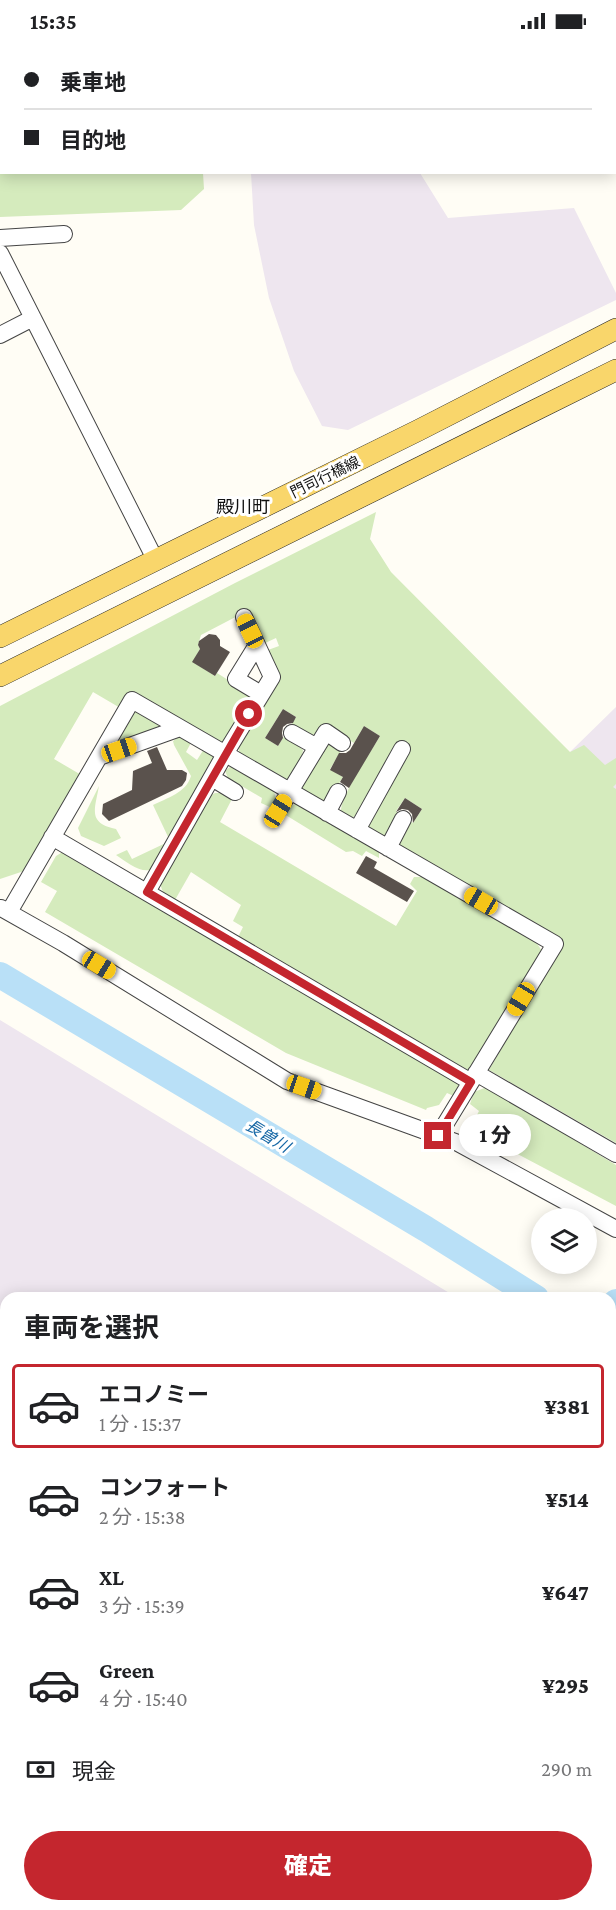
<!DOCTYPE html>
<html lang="ja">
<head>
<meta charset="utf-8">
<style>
  :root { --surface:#fff; --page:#f6f6f6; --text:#202124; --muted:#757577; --line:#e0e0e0; --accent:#c4262e }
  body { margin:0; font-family:"Crimson Pro","Noto Sans JP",serif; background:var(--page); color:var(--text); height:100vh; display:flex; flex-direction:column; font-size:22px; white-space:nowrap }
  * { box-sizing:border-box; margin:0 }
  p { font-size:20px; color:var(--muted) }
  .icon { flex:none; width:33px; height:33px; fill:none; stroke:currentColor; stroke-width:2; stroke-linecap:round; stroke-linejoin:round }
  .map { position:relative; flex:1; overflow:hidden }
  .panel { position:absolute; left:0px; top:1250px; width:616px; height:620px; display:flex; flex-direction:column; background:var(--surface); border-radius:18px 18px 0 0; box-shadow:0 3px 15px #0003 }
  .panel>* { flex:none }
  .guide { position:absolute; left:0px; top:0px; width:616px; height:132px; box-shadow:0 3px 15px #0003; display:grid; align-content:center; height:132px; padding:0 24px; background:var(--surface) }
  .buttons { position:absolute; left:531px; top:1166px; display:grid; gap:12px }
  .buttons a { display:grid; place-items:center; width:66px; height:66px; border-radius:50%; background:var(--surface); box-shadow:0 3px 15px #0003; font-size:30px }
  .end { position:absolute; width:27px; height:27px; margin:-14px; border:8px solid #c4262e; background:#fff; box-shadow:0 0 0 3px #fff }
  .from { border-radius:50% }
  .bubble { position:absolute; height:42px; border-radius:21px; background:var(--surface); box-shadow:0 3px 15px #0003; font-size:20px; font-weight:800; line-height:42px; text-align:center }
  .car { position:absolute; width:18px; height:36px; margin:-18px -9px; border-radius:8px; box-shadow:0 0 4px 2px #0007; background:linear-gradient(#f5c518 24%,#345 0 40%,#f5c518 0 76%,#345 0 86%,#f5c518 0) }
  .guide b { display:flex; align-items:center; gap:21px; height:57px; font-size:22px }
  .guide b+b { border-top:2px solid var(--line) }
  .guide i { width:15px; height:15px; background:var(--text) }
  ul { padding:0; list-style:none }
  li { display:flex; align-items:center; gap:18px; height:84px; margin:0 12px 9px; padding:0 12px; border:3px solid transparent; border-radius:6px }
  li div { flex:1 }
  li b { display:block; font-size:22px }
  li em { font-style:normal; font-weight:800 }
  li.on { border-color:var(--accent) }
  li>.icon { width:54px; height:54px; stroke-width:1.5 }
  h2 { padding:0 24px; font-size:27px; line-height:72px }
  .pay { display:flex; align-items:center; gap:15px; height:66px; padding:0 24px; font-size:22px }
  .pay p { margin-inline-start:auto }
  .cta { display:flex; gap:12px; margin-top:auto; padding:12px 24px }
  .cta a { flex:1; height:69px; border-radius:36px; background:var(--accent); color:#fff; font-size:24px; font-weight:800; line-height:69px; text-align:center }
  .status { display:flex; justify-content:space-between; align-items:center; height:42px; padding:0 30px; background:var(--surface); direction:ltr }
  .status svg { height:16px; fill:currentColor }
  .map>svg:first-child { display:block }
</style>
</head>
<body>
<div class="status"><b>15:35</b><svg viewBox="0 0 49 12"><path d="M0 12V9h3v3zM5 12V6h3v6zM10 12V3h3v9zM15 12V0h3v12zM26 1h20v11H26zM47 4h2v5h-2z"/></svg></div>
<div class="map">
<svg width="616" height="1868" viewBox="0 0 616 1868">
  <rect width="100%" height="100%" fill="#fffdf5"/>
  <path fill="#eee6ef" d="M251 131H420L448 176 574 166 616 251V258L348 388 322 384 294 329 269 256 254 183Z
    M616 665V788L570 710Z
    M0 978 456 1255 6 1256V1309L0 1306Z
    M6 1461V1863H610L611 1779 616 1785V1868H0V1472Z"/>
  <path fill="#d5ebbd" d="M0 0H48V1L2 2V130L203 131 204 147 181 168 0 175Z
    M376 470 370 497 391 530 570 710 584 703 605 723 616 716V742L613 745 616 747V1101L489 1028 563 900 400 808 398 800 409 778 413 781 422 767 405 756 396 769 400 772 389 794H378L370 787 359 771 352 776 341 770C340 754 371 710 380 694L364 684 354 701 324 683 317 691 311 694 290 685 296 675 283 667 265 696 278 704 285 693 303 708C302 718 294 731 287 738L239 712V703L278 635 268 608 279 604 276 596 263 602 247 569 201 593 198 603 200 607 193 620 215 634 217 631 257 656 226 701H218L134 653 122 667 93 650 54 717 83 734 27 828 0 837V664L235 541Z
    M137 669 158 681 159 685 155 688 123 700 118 696 133 670Z
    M180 694 192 699 186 710 197 718 204 707C211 711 216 715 214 725L156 825C144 835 127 820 116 813L127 808 132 817 170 799 153 763C167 756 186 751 191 734L174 703 173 699Z
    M328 702 341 709 330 727 343 735 327 760 319 761 301 747 300 742Z
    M231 724 272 746C277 754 276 759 272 766L261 761 262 756 228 736 225 729Z
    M99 744C95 767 87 781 116 787L121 796 104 804 81 794 78 786Z
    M215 751H222L232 757 220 780 396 884 417 849 410 842 414 835H427L536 900 542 909 472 1028 466 1029 238 895 243 885 233 879 241 863 191 830 175 858C166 854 160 850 161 840L210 754Z
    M298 761 379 808V816L366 809 362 814 353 809 346 810 284 772 288 765Z
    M61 811H69L461 1042 458 1056 447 1051 439 1063 427 1066 426 1068 286 1011 45 870 57 849 41 840 56 814Z
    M487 1045 616 1123V1164L470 1087 479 1069 470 1062 474 1050Z
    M0 1375 6 1379V1517L0 1527Z
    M616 1416V1757L610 1751V1425Z"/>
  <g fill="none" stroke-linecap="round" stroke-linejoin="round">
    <path stroke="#3f96cf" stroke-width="4.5" d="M610 1302 616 1305"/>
    <path stroke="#b9e0f7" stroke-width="26" d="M0 933 426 1187 536 1256
      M610 1298 616 1260"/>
  </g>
  <path fill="#5a524d" d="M209 592 216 593 220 598V604L230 610 215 634 192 620 200 607 198 603 199 599Z
    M283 667 296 675 293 681 287 682 283 685 282 691 283 696 278 704 265 696Z
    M364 684 380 694 349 746 340 740 343 735 330 728 339 711H346L350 708Z
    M157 705 167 728H182L187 731 186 738 182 744 109 779 102 772 103 762 132 748 133 729 152 721 147 709Z
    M405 756 422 767 413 781 412 772 408 768 402 767 396 770Z
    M366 814 377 820 374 826 414 849 407 860 356 831Z"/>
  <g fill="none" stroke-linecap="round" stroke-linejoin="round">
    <defs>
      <path id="minor" d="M65 2V0
        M0 196 64 192
        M0 211 156 519
        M0 293 33 276
        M257 603 236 637 261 652
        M292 691 317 705
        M99 715 180 686
        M212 736 235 750
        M278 769 326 690 342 701
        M327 771 338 750
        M357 788 402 707
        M52 795 471 1040
        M388 806 403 777
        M147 850 225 712 272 635 244 575
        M1 866 63 901 287 1039 458 1101 616 1187
        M9 870 132 658 555 902 438 1094
        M476 1031 616 1112
        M0 1326 6 1329
        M0 1351 6 1355
        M610 1425 616 1416
        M610 1748 616 1753
        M610 1779 616 1785"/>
      <path id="major" d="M0 595 419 388 616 287
        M0 634 616 328"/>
    </defs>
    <use href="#minor" stroke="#444" stroke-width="18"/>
    <use href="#major" stroke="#222" stroke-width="22"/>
    <path stroke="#333" stroke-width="2" stroke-dasharray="6 3" stroke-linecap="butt" d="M610 1461 616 1452
      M610 1582 616 1577
      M610 1702 616 1707
      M610 1726 616 1732"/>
    <use href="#minor" stroke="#fff" stroke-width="16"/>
    <use href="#major" stroke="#f9d66b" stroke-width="21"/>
  </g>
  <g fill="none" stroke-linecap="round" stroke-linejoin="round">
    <path stroke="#c4262e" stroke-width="8" d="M249 672 147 850 471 1040 438 1094"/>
  </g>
  <g text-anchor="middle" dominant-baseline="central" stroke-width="6" stroke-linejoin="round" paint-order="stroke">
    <g font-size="15" fill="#111" stroke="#fff">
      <text transform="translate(325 435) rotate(-26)">門司行橋線</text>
    </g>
    <g font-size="16" font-style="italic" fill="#1768a6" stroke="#fff">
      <text transform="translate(268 1094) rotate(31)">長曽川</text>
    </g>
    <g font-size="18" fill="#111" stroke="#fff">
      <text x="243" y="465">殿川町</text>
    </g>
  </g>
</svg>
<div class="buttons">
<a><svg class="icon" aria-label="layers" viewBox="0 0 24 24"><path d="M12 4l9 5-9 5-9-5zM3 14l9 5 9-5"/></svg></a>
</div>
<i class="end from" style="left:249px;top:672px"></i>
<i class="end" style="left:438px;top:1094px"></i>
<div class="bubble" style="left:459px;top:1072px;width:72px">1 分</div>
<i class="car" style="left:250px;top:589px;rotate:334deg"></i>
<i class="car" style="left:119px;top:708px;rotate:71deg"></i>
<i class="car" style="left:278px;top:769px;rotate:32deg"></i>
<i class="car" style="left:481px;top:859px;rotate:300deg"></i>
<i class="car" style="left:99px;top:923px;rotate:121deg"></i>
<i class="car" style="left:521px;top:957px;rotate:211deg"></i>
<i class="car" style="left:304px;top:1045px;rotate:109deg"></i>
<div class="guide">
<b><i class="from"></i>乗車地</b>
<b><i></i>目的地</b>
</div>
<section class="panel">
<h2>車両を選択</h2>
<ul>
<li class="on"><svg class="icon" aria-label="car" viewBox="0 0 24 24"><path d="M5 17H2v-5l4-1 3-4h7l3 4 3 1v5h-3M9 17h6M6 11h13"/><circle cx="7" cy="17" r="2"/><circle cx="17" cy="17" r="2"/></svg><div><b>エコノミー</b><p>1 分 · 15:37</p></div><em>¥381</em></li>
<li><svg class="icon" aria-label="car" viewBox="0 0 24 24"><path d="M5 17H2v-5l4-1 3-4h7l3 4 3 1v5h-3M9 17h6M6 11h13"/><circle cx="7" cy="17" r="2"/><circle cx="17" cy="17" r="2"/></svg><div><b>コンフォート</b><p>2 分 · 15:38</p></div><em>¥514</em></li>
<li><svg class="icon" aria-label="car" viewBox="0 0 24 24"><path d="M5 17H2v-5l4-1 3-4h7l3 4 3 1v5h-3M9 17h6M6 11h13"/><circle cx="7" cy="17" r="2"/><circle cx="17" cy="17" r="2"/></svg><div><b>XL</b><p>3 分 · 15:39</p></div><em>¥647</em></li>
<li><svg class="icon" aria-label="car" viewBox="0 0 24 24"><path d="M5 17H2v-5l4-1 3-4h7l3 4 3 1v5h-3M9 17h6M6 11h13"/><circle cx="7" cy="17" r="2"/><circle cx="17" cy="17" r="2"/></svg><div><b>Green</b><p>4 分 · 15:40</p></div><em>¥295</em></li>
</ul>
<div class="pay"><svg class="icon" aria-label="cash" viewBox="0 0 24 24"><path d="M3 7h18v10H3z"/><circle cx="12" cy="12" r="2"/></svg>現金<p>290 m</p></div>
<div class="cta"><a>確定</a></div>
</section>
</div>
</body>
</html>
